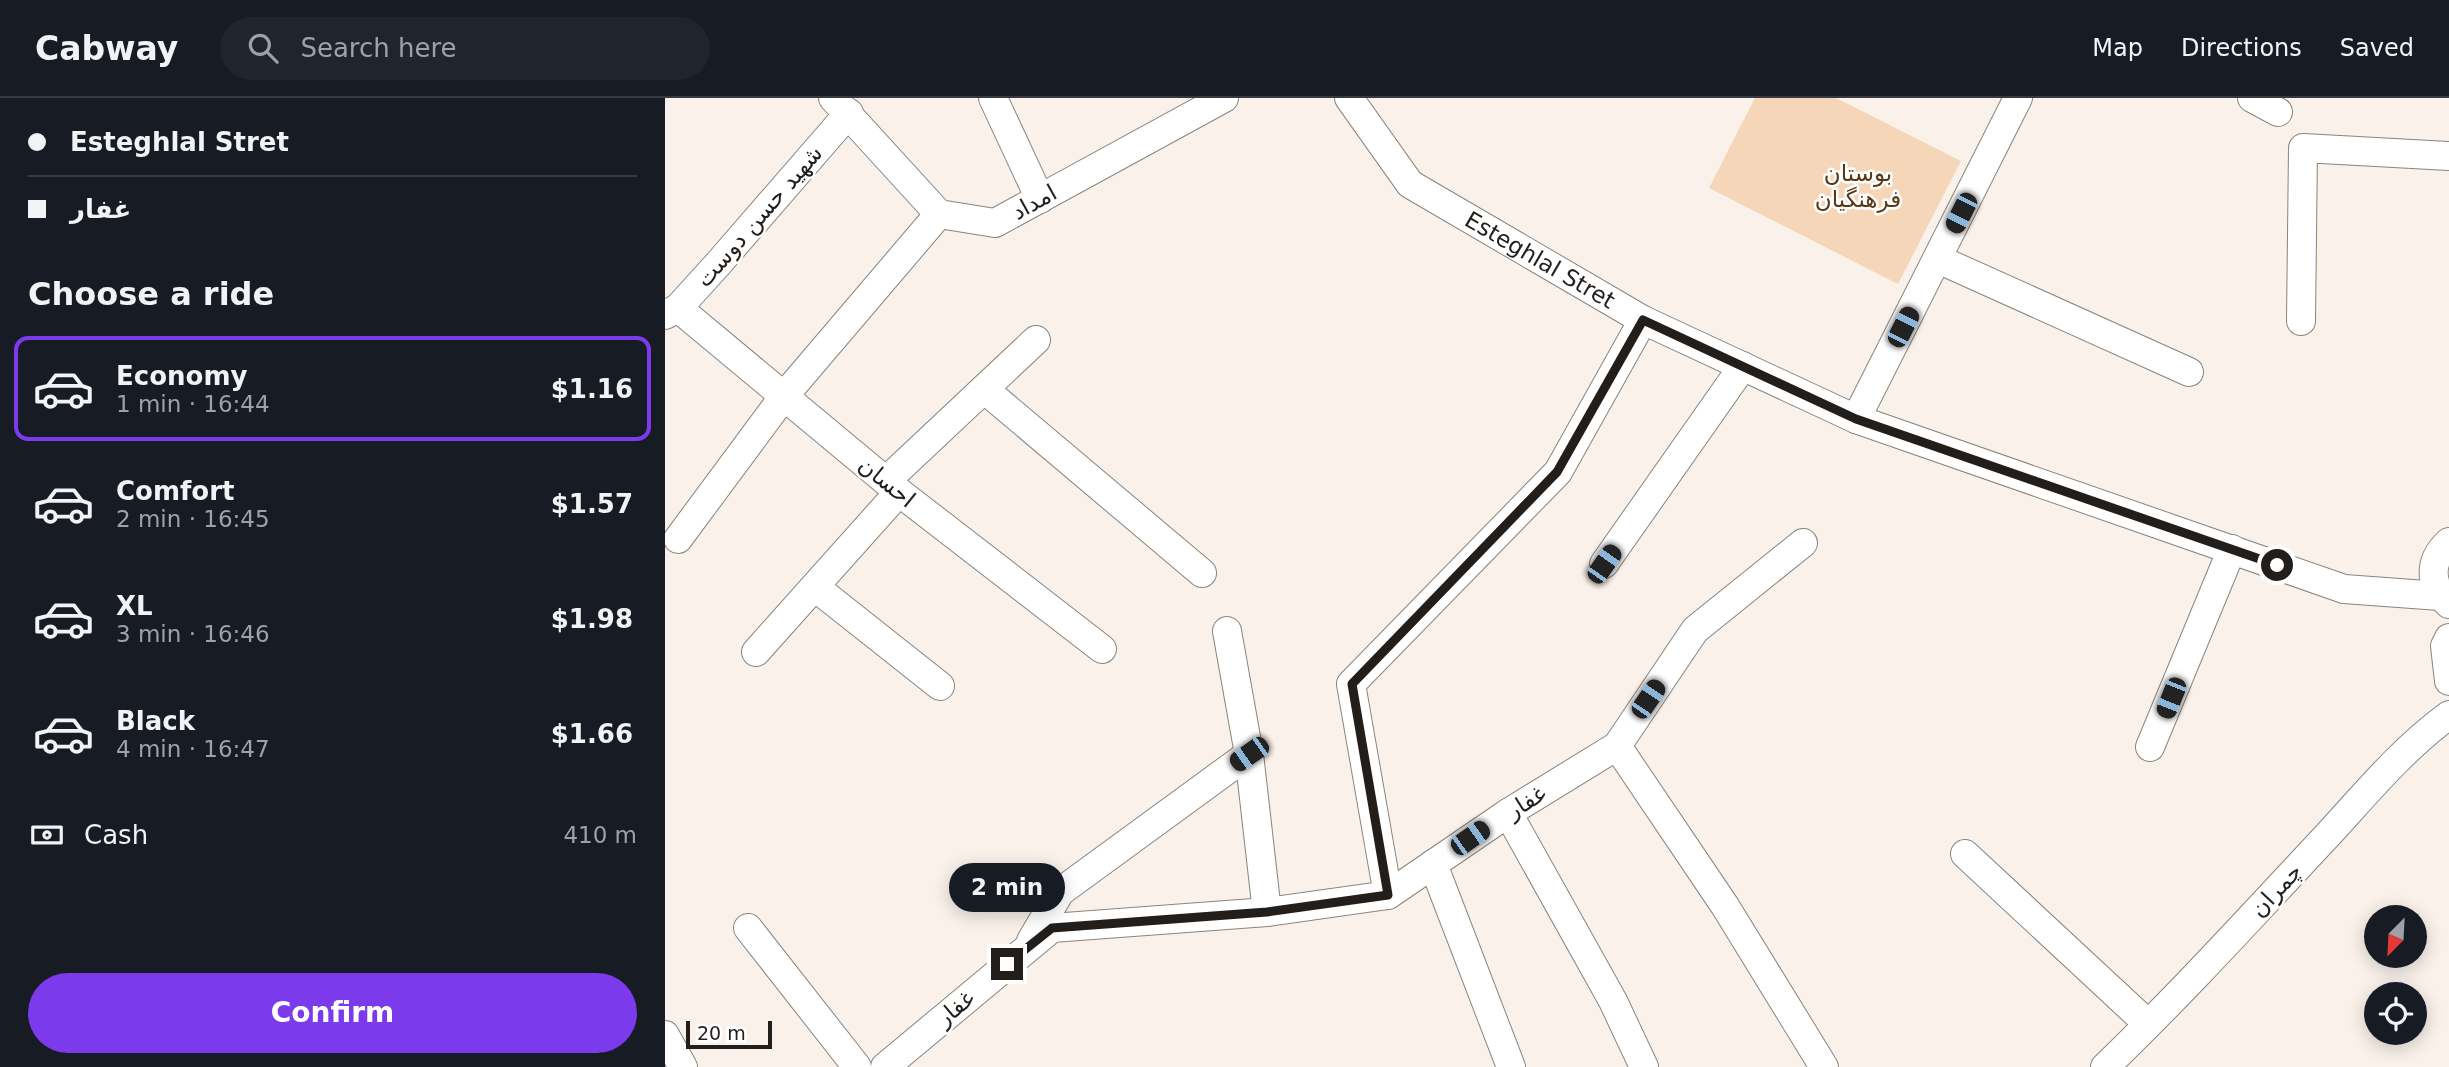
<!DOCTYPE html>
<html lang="en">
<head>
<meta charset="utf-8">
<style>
  :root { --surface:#171b24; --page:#20242c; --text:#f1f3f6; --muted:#9ea1a6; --line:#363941; --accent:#7c3aed }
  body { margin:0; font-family:"DejaVu Sans","Noto Sans Arabic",sans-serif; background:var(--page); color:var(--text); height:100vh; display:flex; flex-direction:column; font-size:26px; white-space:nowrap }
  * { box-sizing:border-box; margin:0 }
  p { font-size:23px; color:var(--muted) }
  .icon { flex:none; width:38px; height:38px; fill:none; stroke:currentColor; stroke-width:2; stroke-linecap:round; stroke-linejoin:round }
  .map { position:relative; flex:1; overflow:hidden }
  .details { display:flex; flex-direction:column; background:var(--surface); width:665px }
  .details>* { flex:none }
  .banner { display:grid; align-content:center; height:154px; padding:0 28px; background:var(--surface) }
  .needle { width:46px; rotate:204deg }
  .fabs { position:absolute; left:1699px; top:807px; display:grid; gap:14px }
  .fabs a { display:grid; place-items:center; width:63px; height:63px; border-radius:50%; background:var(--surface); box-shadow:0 4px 18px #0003; font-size:35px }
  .scale { position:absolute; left:21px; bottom:18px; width:86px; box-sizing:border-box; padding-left:7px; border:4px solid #211e1c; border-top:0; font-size:19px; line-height:24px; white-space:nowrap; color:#211e1c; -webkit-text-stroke:5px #fff; paint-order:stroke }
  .end { position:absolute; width:32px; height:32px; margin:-16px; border:9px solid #211e1c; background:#fff; box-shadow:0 0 0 4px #fff }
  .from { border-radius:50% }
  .bubble { position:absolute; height:49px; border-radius:24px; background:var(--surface); box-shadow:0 4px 18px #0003; font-size:23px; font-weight:800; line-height:49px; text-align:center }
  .car { position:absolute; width:21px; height:42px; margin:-21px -10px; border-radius:9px; box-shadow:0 0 5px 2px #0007; background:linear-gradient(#222 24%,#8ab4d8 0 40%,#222 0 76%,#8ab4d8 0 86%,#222 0) }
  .banner b { display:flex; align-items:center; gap:24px; height:66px; font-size:26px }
  .banner b+b { border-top:2px solid var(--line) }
  .banner i { width:18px; height:18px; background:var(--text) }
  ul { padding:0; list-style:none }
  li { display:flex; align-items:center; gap:21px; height:105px; margin:0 14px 10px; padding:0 14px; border:4px solid transparent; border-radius:14px }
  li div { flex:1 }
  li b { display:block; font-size:26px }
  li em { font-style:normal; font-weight:800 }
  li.current { border-color:var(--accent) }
  li>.icon { width:63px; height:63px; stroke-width:1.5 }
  h2 { padding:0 28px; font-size:32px; line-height:84px }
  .pay { display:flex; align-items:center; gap:18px; height:77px; padding:0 28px; font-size:26px }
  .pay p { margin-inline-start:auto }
  .action { display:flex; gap:14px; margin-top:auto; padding:14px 28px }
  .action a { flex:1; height:80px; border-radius:42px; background:var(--accent); color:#fff; font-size:28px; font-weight:800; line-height:80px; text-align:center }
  header { display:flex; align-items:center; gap:42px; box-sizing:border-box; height:98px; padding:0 35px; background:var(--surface); border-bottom:2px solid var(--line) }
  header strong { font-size:33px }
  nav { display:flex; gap:38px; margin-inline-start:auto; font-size:24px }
  .search { width:490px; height:63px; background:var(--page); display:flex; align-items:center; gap:18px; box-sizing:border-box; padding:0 24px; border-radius:38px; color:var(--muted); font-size:26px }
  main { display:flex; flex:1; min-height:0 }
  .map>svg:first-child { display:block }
</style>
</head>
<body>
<header>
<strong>Cabway</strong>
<div class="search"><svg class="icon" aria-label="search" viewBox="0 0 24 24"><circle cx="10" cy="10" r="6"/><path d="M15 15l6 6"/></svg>Search here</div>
<nav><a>Map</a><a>Directions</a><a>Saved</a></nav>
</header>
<main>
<section class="details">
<div class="banner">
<b><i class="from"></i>Esteghlal Stret</b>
<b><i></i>غفار</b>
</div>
<h2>Choose a ride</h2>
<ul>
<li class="current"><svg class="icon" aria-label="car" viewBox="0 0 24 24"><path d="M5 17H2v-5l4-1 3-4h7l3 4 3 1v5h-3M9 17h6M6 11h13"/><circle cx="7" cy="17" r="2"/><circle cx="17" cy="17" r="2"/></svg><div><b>Economy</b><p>1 min · 16:44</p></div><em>$1.16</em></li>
<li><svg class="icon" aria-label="car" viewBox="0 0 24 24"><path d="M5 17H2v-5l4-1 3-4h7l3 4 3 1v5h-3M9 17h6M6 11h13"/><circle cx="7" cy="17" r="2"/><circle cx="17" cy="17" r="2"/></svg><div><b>Comfort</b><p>2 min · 16:45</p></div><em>$1.57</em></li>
<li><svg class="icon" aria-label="car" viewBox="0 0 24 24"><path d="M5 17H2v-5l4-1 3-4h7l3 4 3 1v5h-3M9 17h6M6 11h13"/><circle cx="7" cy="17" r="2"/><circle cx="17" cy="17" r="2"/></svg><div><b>XL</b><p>3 min · 16:46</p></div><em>$1.98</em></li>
<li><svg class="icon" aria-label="car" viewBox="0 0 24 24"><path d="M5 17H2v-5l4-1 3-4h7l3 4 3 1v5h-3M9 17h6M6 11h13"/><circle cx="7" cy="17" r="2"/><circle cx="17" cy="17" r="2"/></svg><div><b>Black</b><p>4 min · 16:47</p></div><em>$1.66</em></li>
</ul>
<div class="pay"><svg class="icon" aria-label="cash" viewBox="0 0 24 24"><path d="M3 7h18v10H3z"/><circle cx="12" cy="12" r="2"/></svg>Cash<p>410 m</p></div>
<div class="action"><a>Confirm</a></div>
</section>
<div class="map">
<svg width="1784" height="969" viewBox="0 0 1784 969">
  <rect width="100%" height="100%" fill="#f9f1ea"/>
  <path fill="#f5d6b8" d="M1090 0H1171L1296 63 1233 186 1044 90Z"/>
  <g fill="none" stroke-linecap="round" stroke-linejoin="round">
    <defs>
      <g id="minor">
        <path d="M168 0 274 116 330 125 559 0"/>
        <path d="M328 0 375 101"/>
        <path id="s1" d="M684 0 745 86 978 222 1191 321 1679 491 1775 498"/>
        <path d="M1587 0 1613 14"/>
        <path d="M1273 161 1524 274"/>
        <path d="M13 210 234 394 437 551"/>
        <path d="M0 217 13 210 53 166 184 15"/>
        <path d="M1636 223 1638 50 1784 58"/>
        <path d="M319 291 537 475"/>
        <path d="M1191 321 1353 0"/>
        <path d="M221 383 371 242"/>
        <path d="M13 441 119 298 274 116"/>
        <path d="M1784 444C1763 463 1764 487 1784 506"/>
        <path d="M939 466 1078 268"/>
        <path d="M150 489 275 588"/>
        <path d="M562 533 584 656 602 814"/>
        <path d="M1784 540 1780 548 1784 583"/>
        <path d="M91 554 234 394"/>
        <path d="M952 648 1060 808 1159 969"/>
        <path d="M1485 649 1567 451"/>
        <path d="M843 715 948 903 979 969"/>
        <path d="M1300 756 1483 926"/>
        <path d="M768 766 846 969"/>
        <path d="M723 797 686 586 893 374 978 222"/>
        <path d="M83 830 192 969"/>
        <path d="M366 843 395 794 584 656"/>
        <path d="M0 937 18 969"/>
        <path d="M220 969 387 830 602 814 723 797 843 715 952 648 1030 532 1138 445"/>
        <path d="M1440 969C1516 896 1587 818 1659 741 1699 698 1736 652 1784 617"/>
      </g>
    </defs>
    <use href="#minor" stroke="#8a847d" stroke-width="30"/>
    <use href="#minor" stroke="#fff" stroke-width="28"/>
  </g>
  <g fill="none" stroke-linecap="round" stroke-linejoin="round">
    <path stroke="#211e1c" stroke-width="9" d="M342 866 387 830 602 814 723 797 687 586 892 374 978 222 1191 321 1612 467"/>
  </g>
  <g text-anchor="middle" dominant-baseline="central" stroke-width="5" stroke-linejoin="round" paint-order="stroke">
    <g font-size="23" fill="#573917" stroke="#fff">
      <text x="1193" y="75">بوستان<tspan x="1193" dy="26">فرهنگیان</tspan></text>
    </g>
    <g font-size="23" fill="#211e1c" stroke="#fff">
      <text transform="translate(369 104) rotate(-29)">امداد</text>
      <text transform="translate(94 118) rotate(-49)">شهید حسن دوست</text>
      <text stroke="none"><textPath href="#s1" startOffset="256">Esteghlal Stret</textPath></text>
      <text transform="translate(222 384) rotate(39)">احسان</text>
      <text transform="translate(861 704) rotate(-32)">غفار</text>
      <text transform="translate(1611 792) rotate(-47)">چمران</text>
      <text transform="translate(290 910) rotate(-40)">غفار</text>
    </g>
  </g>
</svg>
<div class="fabs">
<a><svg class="needle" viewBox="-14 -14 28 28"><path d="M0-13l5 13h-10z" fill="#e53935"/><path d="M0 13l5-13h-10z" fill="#9ea1a6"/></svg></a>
<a><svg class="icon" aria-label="locate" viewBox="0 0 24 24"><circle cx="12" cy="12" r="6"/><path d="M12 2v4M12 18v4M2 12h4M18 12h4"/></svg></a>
</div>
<div class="scale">20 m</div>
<i class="end from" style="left:1612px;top:467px"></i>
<i class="end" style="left:342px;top:866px"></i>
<div class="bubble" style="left:284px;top:765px;width:116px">2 min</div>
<i class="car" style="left:1296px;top:115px;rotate:207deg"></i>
<i class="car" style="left:1238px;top:229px;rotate:27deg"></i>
<i class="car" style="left:939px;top:466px;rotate:35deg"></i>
<i class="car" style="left:1506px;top:600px;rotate:202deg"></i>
<i class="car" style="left:983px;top:601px;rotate:34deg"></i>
<i class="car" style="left:584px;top:656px;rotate:235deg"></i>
<i class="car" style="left:805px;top:740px;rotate:55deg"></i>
</div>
</main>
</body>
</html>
